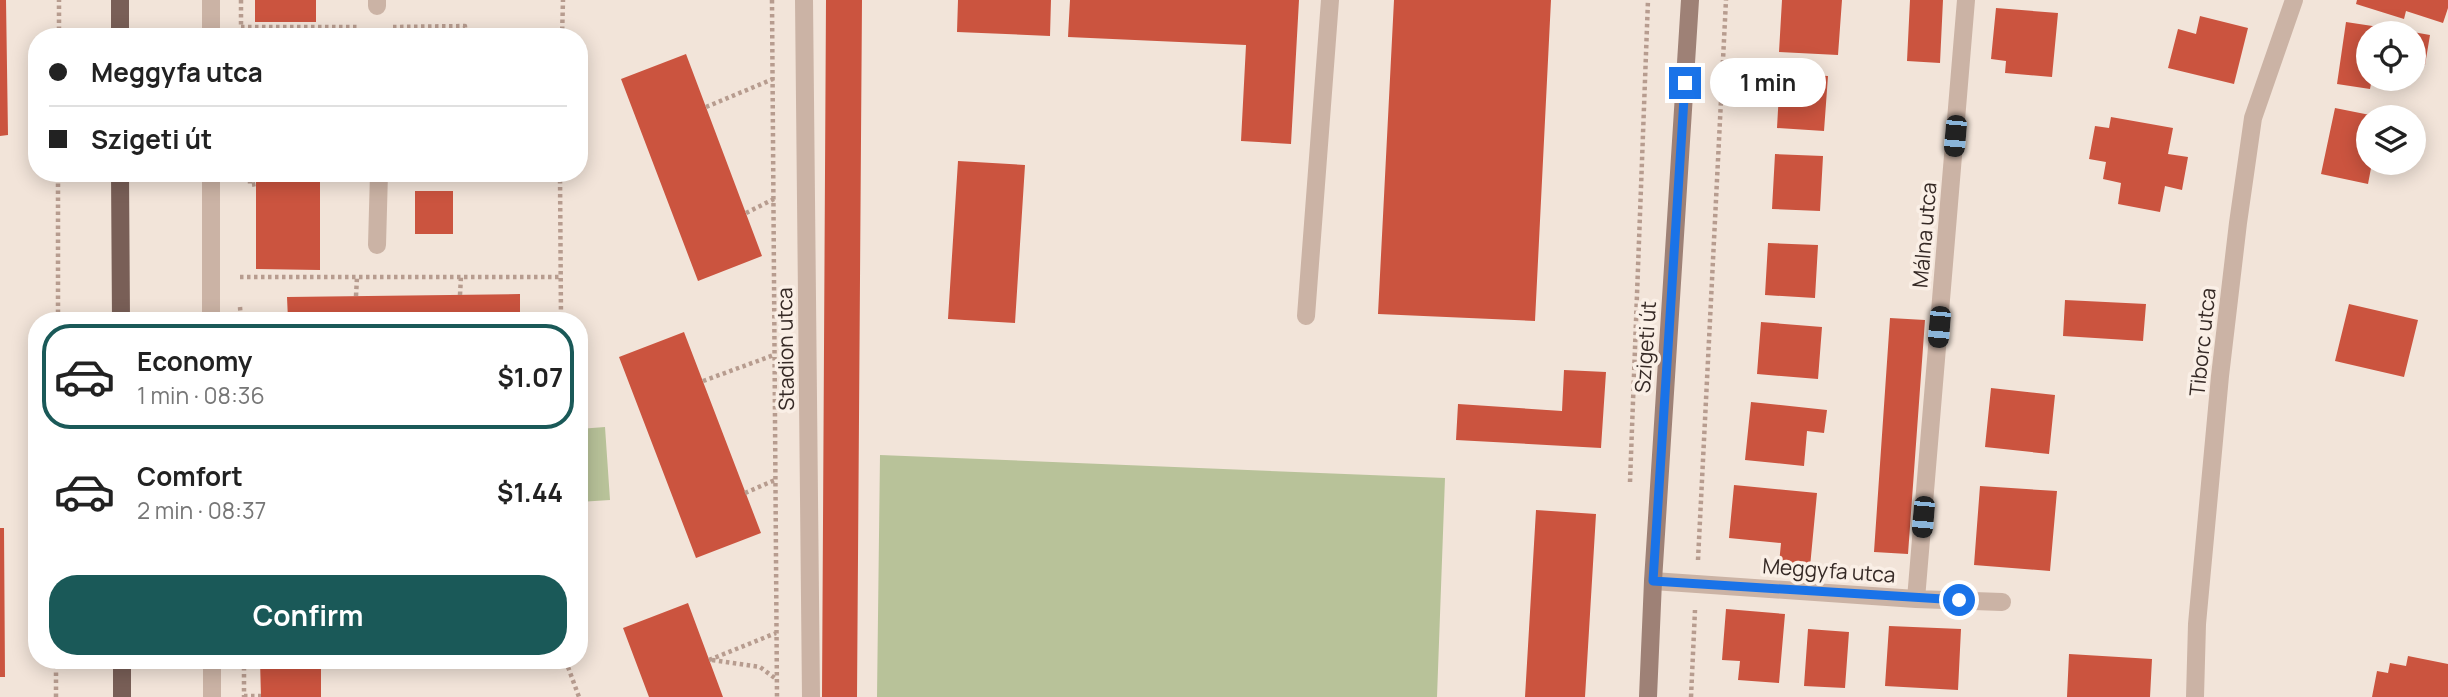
<!DOCTYPE html>
<html lang="en">
<head>
<meta charset="utf-8">
<style>
  :root { --surface:#fff; --page:#f2f2f2; --text:#222; --muted:#767676; --line:#e0e0e0; --accent:#1a5958 }
  body { margin:0; font-family:Manrope,sans-serif; background:var(--page); color:var(--text); height:100vh; display:flex; flex-direction:column; font-size:26px; white-space:nowrap }
  * { box-sizing:border-box; margin:0 }
  p { font-size:23px; color:var(--muted) }
  .icon { flex:none; width:38px; height:38px; fill:none; stroke:currentColor; stroke-width:2; stroke-linecap:round; stroke-linejoin:round }
  .map { position:relative; flex:1; overflow:hidden }
  .sheet { position:absolute; left:28px; top:312px; width:560px; height:357px; display:flex; flex-direction:column; background:var(--surface); border-radius:28px; box-shadow:0 4px 18px #0003 }
  .sheet>* { flex:none }
  .banner { position:absolute; left:28px; top:28px; width:560px; height:154px; border-radius:28px; box-shadow:0 4px 18px #0003; display:grid; align-content:center; height:154px; padding:0 21px; background:var(--surface) }
  .controls { position:absolute; left:2356px; top:21px; display:grid; gap:14px }
  .controls a { display:grid; place-items:center; width:70px; height:70px; border-radius:50%; background:var(--surface); box-shadow:0 4px 18px #0003; font-size:35px }
  .end { position:absolute; width:32px; height:32px; margin:-16px; border:9px solid #1a73e8; background:#fff; box-shadow:0 0 0 4px #fff }
  .from { border-radius:50% }
  .bubble { position:absolute; height:49px; border-radius:24px; background:var(--surface); box-shadow:0 4px 18px #0003; font-size:23px; font-weight:700; line-height:49px; text-align:center }
  .car { position:absolute; width:21px; height:42px; margin:-21px -10px; border-radius:9px; box-shadow:0 0 5px 2px #0007; background:linear-gradient(#222 24%,#8ab4d8 0 40%,#222 0 76%,#8ab4d8 0 86%,#222 0) }
  .banner b { display:flex; align-items:center; gap:24px; height:66px; font-size:26px }
  .banner b+b { border-top:2px solid var(--line) }
  .banner i { width:18px; height:18px; background:var(--text) }
  ul { padding:12px 0 0; list-style:none }
  li { display:flex; align-items:center; gap:21px; height:105px; margin:0 14px 10px; padding:0 7px; border:4px solid transparent; border-radius:28px }
  li div { flex:1 }
  li b { display:block; font-size:26px }
  li em { font-style:normal; font-weight:700 }
  li.selected { border-color:var(--accent) }
  li>.icon { width:63px; height:63px; stroke-width:1.5 }
  .primary-button { display:flex; gap:14px; margin-top:auto; padding:14px 21px }
  .primary-button a { flex:1; height:80px; border-radius:28px; background:var(--accent); color:#fff; font-size:28px; font-weight:700; line-height:80px; text-align:center }
  .map>svg:first-child { display:block }
</style>
</head>
<body>
<div class="map">
<svg width="2448" height="697" viewBox="0 0 2448 697">
  <rect width="100%" height="100%" fill="#f2e4d9"/>
  <path fill="#b8c299" d="M605 427 610 500 579 502V429Z
    M880 455 1445 478 1437 697H877Z"/>
  <path fill="#cb543f" d="M0 0H6L8 135 0 136Z
    M255 0H316V22H255Z
    M826 0H862L857 697H822Z
    M958 0H1051L1050 36 957 32Z
    M1070 0H1299L1291 144 1241 141 1246 45 1068 37Z
    M1394 0H1551L1535 321 1378 314Z
    M1782 0H1842L1838 55 1779 52Z
    M1910 0H1943L1940 63 1907 61Z
    M2357 0H2448V8L2443 23 2406 11 2404 19 2356 4Z
    M1996 8 2058 13 2052 77 2005 73 2006 61 1991 59Z
    M2200 16 2248 28 2234 84 2168 68 2178 29 2196 34Z
    M2346 22 2412 32 2368 33V79H2372L2370 89 2337 84Z
    M2413 32 2430 35 2425 65 2413 63Z
    M686 54 762 256 698 281 621 79Z
    M1780 74 1828 76 1824 131 1777 128Z
    M2335 108 2375 116 2368 117V163H2372L2368 184 2321 174Z
    M2111 117 2173 128 2168 154 2188 157 2182 190 2165 186 2160 212 2118 204 2121 183 2103 179 2106 162 2089 159 2095 126 2109 128Z
    M1775 154 1823 156 1820 211 1772 209Z
    M958 161 1025 165 1015 323 948 319Z
    M256 173H320V270L256 269Z
    M415 191H453V234H415Z
    M1768 243 1818 245 1815 298 1765 295Z
    M520 294V320H288L287 297Z
    M2065 300 2146 304 2143 341 2063 336Z
    M2349 304 2418 320 2404 377 2335 361Z
    M1890 318 1925 320 1908 554 1874 552Z
    M1761 322 1822 327 1818 379 1757 374Z
    M684 332 761 533 696 558 619 357Z
    M1564 370 1606 372 1601 448 1456 440 1458 404 1562 411Z
    M1991 388 2055 395 2049 454 1985 447Z
    M1751 402 1827 410 1824 433 1807 431 1804 466 1745 460Z
    M1734 485 1817 493 1810 567 1779 564 1781 543 1729 538Z
    M1980 486 2057 491 2050 571 1974 565Z
    M1536 510 1596 514 1585 697H1525Z
    M0 528H4L5 677H0Z
    M688 603 723 697H649L623 628Z
    M1726 609 1785 614 1779 683 1738 680 1740 661 1722 660Z
    M1889 626 1961 629 1958 690 1885 686Z
    M1808 629 1849 632 1845 688 1804 686Z
    M2069 654 2152 659 2150 697H2067Z
    M2408 656 2448 664V697H2372L2377 671 2388 673 2390 663 2406 666Z
    M260 660H321V697H261Z"/>
  <g fill="none" stroke-linecap="round" stroke-linejoin="round">
    <path stroke="#b79c8f" stroke-width="4.5" stroke-dasharray="3.5 3.5" stroke-linecap="butt" d="M241 0V37
      M772 0 777 697
      M241 27H360
      M393 27 465 26V37
      M59 37V0
      M562 37 563 0
      M706 107 773 79
      M250 173V185L256 184
      M560 173 561 320
      M746 213 774 199
      M240 277H560
      M460 295 461 276
      M356 296 357 277
      M240 307 241 320
      M58 320V173
      M703 381 774 355
      M1630 482 1648 0
      M745 493 775 480
      M1698 560 1726 0
      M244 660V697
      M568 660V667L579 697
      M709 660 776 633
      M712 660 760 667 776 679
      M244 696H261
      M56 697V660
      M1691 697 1695 610"/>
    <path stroke="#cbb3a5" stroke-width="18" d="M377 6V0
      M377 245 379 173
      M1306 316 1330 0"/>
    <path stroke="#cbb3a5" stroke-width="18" d="M211 0V37
      M804 0 811 697
      M211 173V320
      M1653 581 1916 599 2002 602
      M1916 599 1966 0
      M212 660V697
      M2195 697 2197 624 2220 376 2238 223 2253 118 2294 0"/>
    <path stroke="#9e8176" stroke-width="18" d="M1648 697 1653 581 1690 0"/>
    <path stroke="#795f57" stroke-width="18" d="M120 0V37
      M120 173 121 320
      M122 660V697"/>
  </g>
  <g fill="none" stroke-linecap="round" stroke-linejoin="round">
    <path stroke="#1a73e8" stroke-width="9" d="M1685 83 1653 581 1959 600"/>
  </g>
  <g text-anchor="middle" dominant-baseline="central" stroke-width="7" stroke-linejoin="round" paint-order="stroke">
    <g font-size="21" fill="#362a26" stroke="#faefe6">
      <text transform="translate(1924 235) rotate(-85)">Málna utca</text>
      <text transform="translate(2202 342) rotate(-84)">Tiborc utca</text>
      <text transform="translate(1645 347) rotate(-86)">Szigeti út</text>
      <text transform="translate(785 349) rotate(-91)">Stadion utca</text>
      <text transform="translate(1829 570) rotate(4)">Meggyfa utca</text>
    </g>
  </g>
</svg>
<div class="controls">
<a><svg class="icon" aria-label="locate" viewBox="0 0 24 24"><circle cx="12" cy="12" r="6"/><path d="M12 2v4M12 18v4M2 12h4M18 12h4"/></svg></a>
<a><svg class="icon" aria-label="layers" viewBox="0 0 24 24"><path d="M12 4l9 5-9 5-9-5zM3 14l9 5 9-5"/></svg></a>
</div>
<i class="end from" style="left:1959px;top:600px"></i>
<i class="end" style="left:1685px;top:83px"></i>
<div class="bubble" style="left:1710px;top:58px;width:116px">1 min</div>
<i class="car" style="left:1955px;top:136px;rotate:185deg"></i>
<i class="car" style="left:1939px;top:327px;rotate:185deg"></i>
<i class="car" style="left:1923px;top:517px;rotate:185deg"></i>
<div class="banner">
<b><i class="from"></i>Meggyfa utca</b>
<b><i></i>Szigeti út</b>
</div>
<section class="sheet">
<ul>
<li class="selected"><svg class="icon" aria-label="car" viewBox="0 0 24 24"><path d="M5 17H2v-5l4-1 3-4h7l3 4 3 1v5h-3M9 17h6M6 11h13"/><circle cx="7" cy="17" r="2"/><circle cx="17" cy="17" r="2"/></svg><div><b>Economy</b><p>1 min · 08:36</p></div><em>$1.07</em></li>
<li><svg class="icon" aria-label="car" viewBox="0 0 24 24"><path d="M5 17H2v-5l4-1 3-4h7l3 4 3 1v5h-3M9 17h6M6 11h13"/><circle cx="7" cy="17" r="2"/><circle cx="17" cy="17" r="2"/></svg><div><b>Comfort</b><p>2 min · 08:37</p></div><em>$1.44</em></li>
</ul>
<div class="primary-button"><a>Confirm</a></div>
</section>
</div>
</body>
</html>
